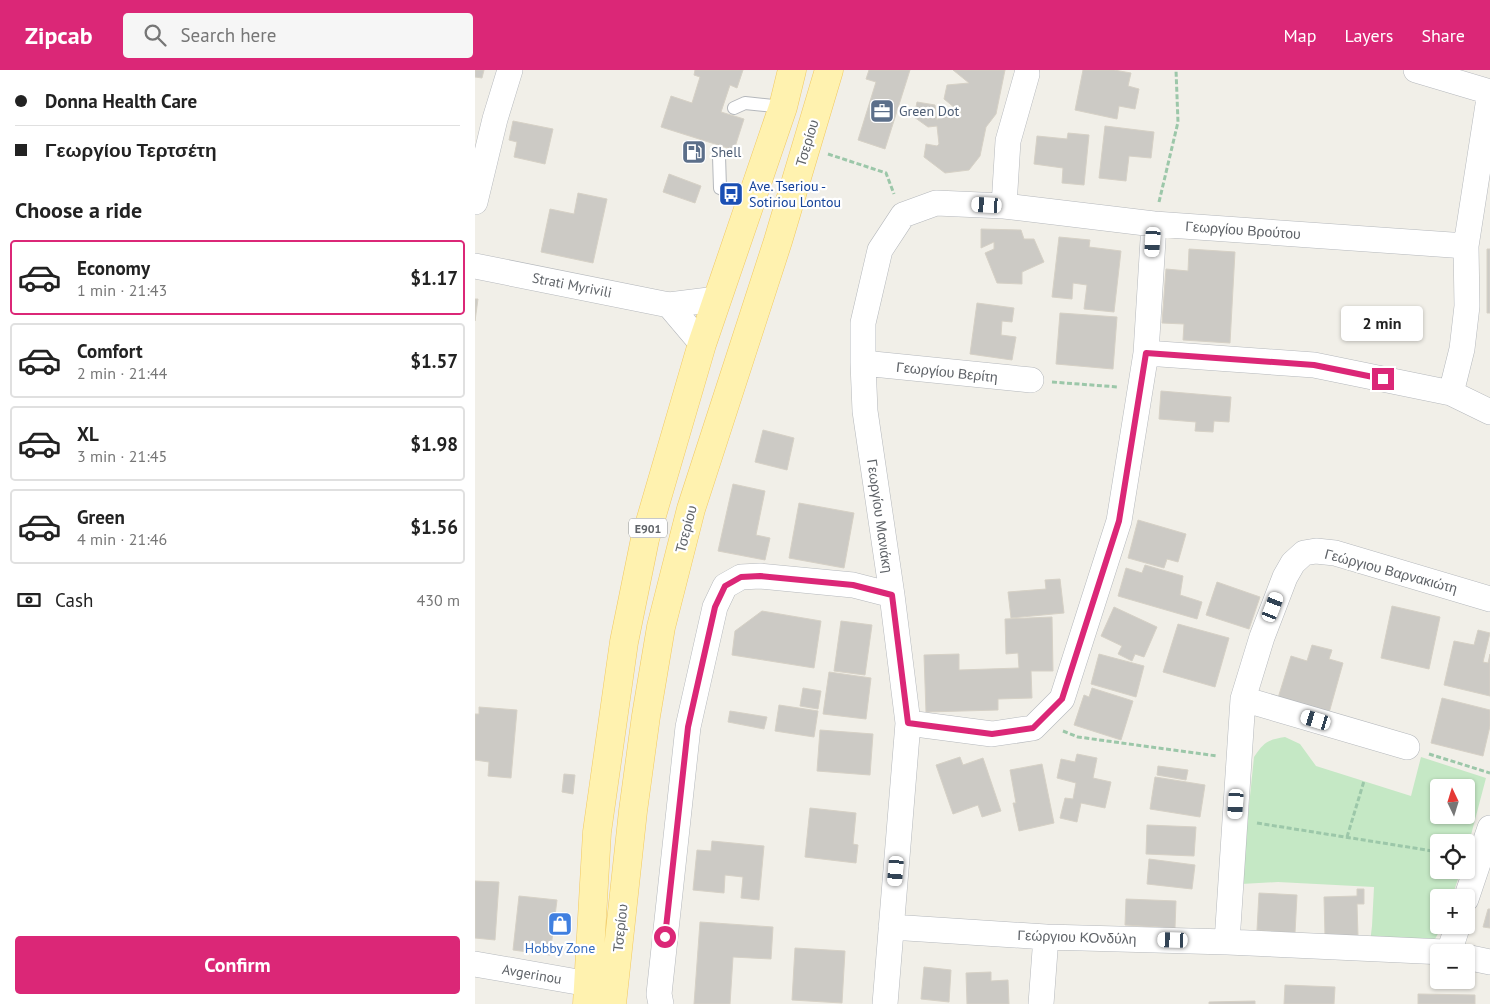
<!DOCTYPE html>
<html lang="en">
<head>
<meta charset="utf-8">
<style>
  :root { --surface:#fff; --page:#f6f6f6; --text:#222; --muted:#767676; --line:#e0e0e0; --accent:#db2777 }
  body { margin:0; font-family:"PT Sans",sans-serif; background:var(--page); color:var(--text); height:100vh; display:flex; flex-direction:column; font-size:19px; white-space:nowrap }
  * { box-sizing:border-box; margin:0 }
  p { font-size:16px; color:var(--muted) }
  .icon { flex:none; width:28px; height:28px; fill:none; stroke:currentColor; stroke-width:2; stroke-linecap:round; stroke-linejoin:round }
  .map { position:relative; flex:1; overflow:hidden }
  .drawer { display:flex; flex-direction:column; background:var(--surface); width:475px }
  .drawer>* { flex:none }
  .guide { display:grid; align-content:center; height:110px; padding:0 15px; background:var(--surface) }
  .needle { width:32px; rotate:356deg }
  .buttons { position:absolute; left:955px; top:709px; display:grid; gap:10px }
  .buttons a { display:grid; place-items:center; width:45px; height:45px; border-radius:5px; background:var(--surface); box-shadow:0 1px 4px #0004; font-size:25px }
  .end { position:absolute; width:22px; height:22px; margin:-11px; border:6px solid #db2777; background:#fff; box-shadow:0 0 0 2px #fff }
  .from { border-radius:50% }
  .bubble { position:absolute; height:35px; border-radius:5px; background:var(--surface); box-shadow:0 1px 4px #0004; font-size:16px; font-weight:700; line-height:35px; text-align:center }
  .car { position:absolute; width:15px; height:30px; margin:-15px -8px; border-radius:6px; box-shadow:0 0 4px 1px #0007; background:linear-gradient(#fff 24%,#345 0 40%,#fff 0 76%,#345 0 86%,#fff 0) }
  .guide b { display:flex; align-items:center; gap:18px; height:48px; font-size:19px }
  .guide b+b { border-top:1px solid var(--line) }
  .guide i { width:12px; height:12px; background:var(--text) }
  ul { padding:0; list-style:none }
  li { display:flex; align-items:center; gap:15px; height:75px; margin:0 10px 8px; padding:0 5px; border:2px solid var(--line); border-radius:5px }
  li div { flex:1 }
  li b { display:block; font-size:19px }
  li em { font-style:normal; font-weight:700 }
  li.selected { border-color:var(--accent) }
  li>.icon { width:45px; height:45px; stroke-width:1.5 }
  h2 { padding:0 15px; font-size:22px; line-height:60px }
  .pay { display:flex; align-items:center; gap:12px; height:55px; padding:0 15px; font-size:19px }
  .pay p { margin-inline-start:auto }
  .cta { display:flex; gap:10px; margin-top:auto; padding:10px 15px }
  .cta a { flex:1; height:58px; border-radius:5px; background:var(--accent); color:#fff; font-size:20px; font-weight:700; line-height:58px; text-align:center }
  header { display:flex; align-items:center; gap:30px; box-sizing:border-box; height:70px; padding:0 25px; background:var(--accent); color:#fff }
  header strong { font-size:24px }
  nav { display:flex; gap:28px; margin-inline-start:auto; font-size:18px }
  .search { width:350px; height:45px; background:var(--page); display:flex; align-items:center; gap:12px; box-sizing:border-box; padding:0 18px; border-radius:5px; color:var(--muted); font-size:19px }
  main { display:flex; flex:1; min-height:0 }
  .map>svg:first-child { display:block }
</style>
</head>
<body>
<header>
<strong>Zipcab</strong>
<div class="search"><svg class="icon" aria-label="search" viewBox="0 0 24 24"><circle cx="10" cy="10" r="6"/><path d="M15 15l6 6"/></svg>Search here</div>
<nav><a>Map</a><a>Layers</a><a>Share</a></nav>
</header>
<main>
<section class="drawer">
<div class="guide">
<b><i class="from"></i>Donna Health Care</b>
<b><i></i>Γεωργίου Τερτσέτη</b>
</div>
<h2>Choose a ride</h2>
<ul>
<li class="selected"><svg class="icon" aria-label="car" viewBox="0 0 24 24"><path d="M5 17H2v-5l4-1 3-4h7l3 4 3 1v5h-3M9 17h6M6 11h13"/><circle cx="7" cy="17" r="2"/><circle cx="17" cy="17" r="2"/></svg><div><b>Economy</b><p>1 min · 21:43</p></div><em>$1.17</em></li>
<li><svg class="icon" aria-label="car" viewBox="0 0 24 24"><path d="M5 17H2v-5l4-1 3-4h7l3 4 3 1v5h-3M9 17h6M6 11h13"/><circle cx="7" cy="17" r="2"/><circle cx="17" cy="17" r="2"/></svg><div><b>Comfort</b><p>2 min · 21:44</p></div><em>$1.57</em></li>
<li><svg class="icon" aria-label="car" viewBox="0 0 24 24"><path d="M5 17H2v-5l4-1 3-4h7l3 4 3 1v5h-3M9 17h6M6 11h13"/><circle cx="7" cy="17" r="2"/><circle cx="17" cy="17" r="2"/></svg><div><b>XL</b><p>3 min · 21:45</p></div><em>$1.98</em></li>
<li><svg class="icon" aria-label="car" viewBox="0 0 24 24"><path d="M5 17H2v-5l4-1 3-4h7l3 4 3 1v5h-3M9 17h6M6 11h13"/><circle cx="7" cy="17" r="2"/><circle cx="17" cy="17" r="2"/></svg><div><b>Green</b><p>4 min · 21:46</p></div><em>$1.56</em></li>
</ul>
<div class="pay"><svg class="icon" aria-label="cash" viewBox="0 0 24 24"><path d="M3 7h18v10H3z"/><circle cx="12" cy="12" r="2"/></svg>Cash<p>430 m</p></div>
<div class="cta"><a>Confirm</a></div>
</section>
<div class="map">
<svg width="1015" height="934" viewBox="0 0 1015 934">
  <rect width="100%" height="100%" fill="#f1efe8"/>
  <path fill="#c5e8c5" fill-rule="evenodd" d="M810 667 825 674 841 696 936 726 946 687 1011 708 991 784V772H964V800H986L977 827 964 828V855H968L960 869 943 875 895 873 897 856 899 817 803 812 766 814 779 687C789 672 792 670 810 667ZM964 718H991V745H964Z"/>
  <path fill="#cccac5" stroke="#d6d1c6" d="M0 0H9L7 8 0 7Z
    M220 0H268L262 18 255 15 246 42 269 49 259 80 186 57 196 26 217 33 225 7 219 5Z
    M394 0H435L410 79 383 70 401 12 391 9Z
    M478 0H530L521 44 511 57 505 86 494 100 470 103 449 87 451 74 462 76 464 74 462 56 453 57 439 47 442 32 460 35 462 50 466 45 486 43 469 29 472 15 494 13Z
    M608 0H639L656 3 653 16 664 19 660 39 644 36 642 49 600 40Z
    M38 51 78 59 70 94 39 87 42 72 34 70Z
    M630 56 679 62 676 88 654 86 651 111 624 108Z
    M593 63 614 65 609 115 587 113 588 98 559 94 562 66 592 69Z
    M194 104 226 116 220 133 188 122Z
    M103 123 132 129 118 193 66 182 75 139 99 144Z
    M506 159 546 160 549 169H559L569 192 547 202V214L522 213 510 183 519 179V172L506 178Z
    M584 167 615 170 614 177 646 181 639 242 609 239 612 215 598 213 597 229 577 227Z
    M714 179 760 182 755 273 708 270 709 254 687 253 691 199 713 201Z
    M1012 179H1015V243H1012Z
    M0 229H3L0 251Z
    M502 233 539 238 537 252 527 251 526 265 541 267 537 290 495 284Z
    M585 243 642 247 638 299 581 294Z
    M686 321 756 327 754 352 739 351 738 362 720 361 721 352 684 349Z
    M288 360 319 368 312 400 280 392Z
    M258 414 290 421 281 465 295 468 290 490 243 481Z
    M324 433 379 443 369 498 314 488Z
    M663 450 711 464 703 492 692 489 689 498 653 488Z
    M670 495 708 506 705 525 727 532 722 549 643 526 651 498 667 503Z
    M585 509 589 543 536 548 533 522 571 519 570 510Z
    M742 512 785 527 774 559 731 545Z
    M917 536 965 547 954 599 906 588Z
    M639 537 682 557 669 587 660 584 657 591 643 584 647 576 626 566Z
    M287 541 346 551 339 598 257 585 260 561Z
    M577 547 578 601H556L557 628 523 629V640L451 642 449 585 484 584V600L544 598 543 583 531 584 530 549Z
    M366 551 397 555 390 605 359 601Z
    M703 554 754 568 740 617 688 602Z
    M1003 560 1015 563 1008 592 1013 593 1015 584V626L969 615 979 571 999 575Z
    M837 575 857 580 854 589 868 593 854 643 803 628 816 586 832 591Z
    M624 584 669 596 661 627 616 614Z
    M354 602 396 608 391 649 348 644Z
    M328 618 346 621 343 639 325 636Z
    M617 618 658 631 646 670 599 655 609 625 614 627Z
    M967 628 1015 640V656L1008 686 956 673Z
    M304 635 343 641 339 667 300 661Z
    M4 637 42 640 36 708 13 706 14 692 0 690V644H4Z
    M255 641 292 647 289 659 253 652Z
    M345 660 398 664 395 705 342 701Z
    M602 684 622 688 618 708 636 712 630 738 606 733 602 752 585 748 590 728 598 729 601 713 582 708 586 689 600 692Z
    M485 687 488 695 508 688 526 741 507 747 503 735 478 744 461 695Z
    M567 694 579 753 544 761 538 733H541L535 700Z
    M683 696 713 700 711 710 682 705Z
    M89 704 100 705 98 724 87 722Z
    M680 707 730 715 725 747 675 739Z
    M335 738 381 743 378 774 383 775 381 793 330 787Z
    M672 755 721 757 719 786 671 784Z
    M237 771 289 776 284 830 266 828 268 807 250 805 249 823 218 820 222 780 236 781Z
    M674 789 720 795 717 819 672 814Z
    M0 811 24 812 20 870 0 868Z
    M882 819H889V834H882L883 866H850L849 827 882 826Z
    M784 823 822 825 820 863 782 860Z
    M44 826 82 830 75 885 38 880Z
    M651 829 701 831 700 858 650 855Z
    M1013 839H1015V858L1008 857Z
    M225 852 298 857 296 889 258 887 255 934H219Z
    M320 878 370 881 367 933 317 930Z
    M449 897 476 900 474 932 446 929Z
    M516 902V911L533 910 534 934H492L491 903Z
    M810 915 860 917 859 934H809Z
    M943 924 1000 925V934H943Z
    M780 931V934H734V932Z"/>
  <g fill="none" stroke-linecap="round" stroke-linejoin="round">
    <defs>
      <path id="lane" d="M259 38 270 33 308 37
        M244 86 245 118 275 131"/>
      <path id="street" d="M941 0 1015 22
        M0 132 20 49 35 0
        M529 136 533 71 552 4
        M0 196 194 235 242 229
        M194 235 227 274
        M671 283 839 295 976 323 1015 342
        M388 293 556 310
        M976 323 987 279 992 236 991 176 1015 22
        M768 629 932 677
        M433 653 517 664 558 658 587 629 644 451 671 283 679 154
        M991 829 1015 758
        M416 857 571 867 752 872 969 882
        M752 872 768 629 787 567 810 507 818 493 829 483 841 481 860 483 1015 529
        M974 882 983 855
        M991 887 1015 892
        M0 894 114 914
        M186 934 184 924 213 657 240 537 250 516 266 507 285 506 378 515 417 525
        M410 934 433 653 417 525 390 341 388 293V253L405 180 428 145 461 133 529 136 679 154 991 176
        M566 934 571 867"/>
      <path id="primary" d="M112 934 122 762 149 572 170 469 227 274 308 37 317 0
        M137 934 158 741 171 646 186 557 216 439 303 171 354 0"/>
    </defs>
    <use href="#lane" stroke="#b5b8bc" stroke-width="14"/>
    <use href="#street" stroke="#b5b8bc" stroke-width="26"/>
    <use href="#primary" stroke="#f2c960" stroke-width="29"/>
    <path stroke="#9cc7a9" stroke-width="3" stroke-dasharray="5 2.5" stroke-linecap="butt" d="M353 84 411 103 419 124
      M684 132 703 52 701 0
      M577 312 643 317
      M588 661 603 667 742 686
      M954 684 1015 703
      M782 753 964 782
      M872 767 889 711"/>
    <use href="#lane" stroke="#fff" stroke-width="12"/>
    <use href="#street" stroke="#fff" stroke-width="25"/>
    <use href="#primary" stroke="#fff2af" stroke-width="28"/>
  </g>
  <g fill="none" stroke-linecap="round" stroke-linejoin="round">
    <path stroke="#db2777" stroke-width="6" d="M190 867 213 657 240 537 250 516 266 507 285 506 378 515 417 525 433 653 517 664 558 658 587 629 644 451 671 283 839 295 908 309"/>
  </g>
  <defs>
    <symbol id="office-square" viewBox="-11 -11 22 22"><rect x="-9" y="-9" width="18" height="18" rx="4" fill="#5c6f8a" stroke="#fff"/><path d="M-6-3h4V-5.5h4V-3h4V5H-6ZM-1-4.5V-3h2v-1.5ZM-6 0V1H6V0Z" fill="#fff"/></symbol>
    <symbol id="fuel-square" viewBox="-11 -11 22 22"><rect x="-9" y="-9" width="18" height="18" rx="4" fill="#5c6f8a" stroke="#fff"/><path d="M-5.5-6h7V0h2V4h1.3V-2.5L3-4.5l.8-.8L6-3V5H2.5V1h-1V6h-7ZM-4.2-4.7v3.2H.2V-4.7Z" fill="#fff"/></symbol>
    <symbol id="bus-square" viewBox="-11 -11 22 22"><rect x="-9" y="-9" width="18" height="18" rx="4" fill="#1a4fb4" stroke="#fff"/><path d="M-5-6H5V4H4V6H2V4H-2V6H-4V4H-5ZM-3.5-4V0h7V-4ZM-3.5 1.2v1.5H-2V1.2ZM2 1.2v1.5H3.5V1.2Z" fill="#fff"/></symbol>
    <symbol id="shop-square" viewBox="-11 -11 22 22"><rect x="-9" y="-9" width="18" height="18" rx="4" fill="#3f7fe0" stroke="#fff"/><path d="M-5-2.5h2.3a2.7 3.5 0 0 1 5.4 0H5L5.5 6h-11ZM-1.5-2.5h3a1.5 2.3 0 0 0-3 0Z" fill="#fff"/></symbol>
  </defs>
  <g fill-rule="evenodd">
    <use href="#office-square" x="393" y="27" width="28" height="28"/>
    <use href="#fuel-square" x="205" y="68" width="28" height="28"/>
    <use href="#bus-square" x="242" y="110" width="28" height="28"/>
    <use href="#shop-square" x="71" y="840" width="28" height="28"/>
  </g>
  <g text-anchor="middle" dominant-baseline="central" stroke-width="4.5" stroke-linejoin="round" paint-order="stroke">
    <rect fill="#fff" stroke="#8f9295" stroke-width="1" x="154" y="448.5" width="38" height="19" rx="4"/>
    <g font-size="12" font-weight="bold" fill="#5f6368">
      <text x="173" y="458">E901</text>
    </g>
    <g font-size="14" fill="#4e5e75" stroke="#fff" text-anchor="start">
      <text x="424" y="41">Green Dot</text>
      <text x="236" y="82">Shell</text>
    </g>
    <g font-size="14" fill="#5f6368" stroke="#fff">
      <text transform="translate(332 73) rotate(-73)">Τσερίου</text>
      <text transform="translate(768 160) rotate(4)">Γεωργίου Βρούτου</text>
      <text transform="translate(97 215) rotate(11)">Strati Myrivili</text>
      <text transform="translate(472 302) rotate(6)">Γεωργίου Βερίτη</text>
      <text transform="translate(405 446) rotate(82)">Γεωργίου Μανιάκη</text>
      <text transform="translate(211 459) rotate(-75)">Τσερίου</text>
      <text transform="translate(916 501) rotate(15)">Γεώργιου Βαρνακιώτη</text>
      <text transform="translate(145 858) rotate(-84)">Τσερίου</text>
      <text transform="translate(602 867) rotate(2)">Γεώργιου ΚΟνδύλη</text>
      <text transform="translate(57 904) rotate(10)">Avgerinou</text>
    </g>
    <g font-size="14" fill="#164399" stroke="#fff" text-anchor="start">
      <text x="274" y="116">Ave. Tseriou -<tspan x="274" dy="16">Sotiriou Lontou</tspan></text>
    </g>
    <g font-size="14" fill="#366cbe" stroke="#fff">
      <text x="85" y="878">Hobby Zone</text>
    </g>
  </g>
</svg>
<div class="buttons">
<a><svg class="needle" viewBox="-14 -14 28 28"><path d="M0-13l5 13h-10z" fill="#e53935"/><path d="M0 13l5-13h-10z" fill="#767676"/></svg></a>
<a><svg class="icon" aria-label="locate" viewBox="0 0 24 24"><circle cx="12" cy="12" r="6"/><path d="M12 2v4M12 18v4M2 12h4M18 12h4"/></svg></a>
<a>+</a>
<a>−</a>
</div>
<i class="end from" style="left:190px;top:867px"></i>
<i class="end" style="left:908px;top:309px"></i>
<div class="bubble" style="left:866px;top:236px;width:82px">2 min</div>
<i class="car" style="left:512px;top:135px;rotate:273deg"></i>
<i class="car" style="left:678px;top:172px;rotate:184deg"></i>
<i class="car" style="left:798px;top:537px;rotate:21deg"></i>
<i class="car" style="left:841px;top:650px;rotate:287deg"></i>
<i class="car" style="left:761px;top:734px;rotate:184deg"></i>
<i class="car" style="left:421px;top:801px;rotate:185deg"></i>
<i class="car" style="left:698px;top:870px;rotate:272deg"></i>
</div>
</main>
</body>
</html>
